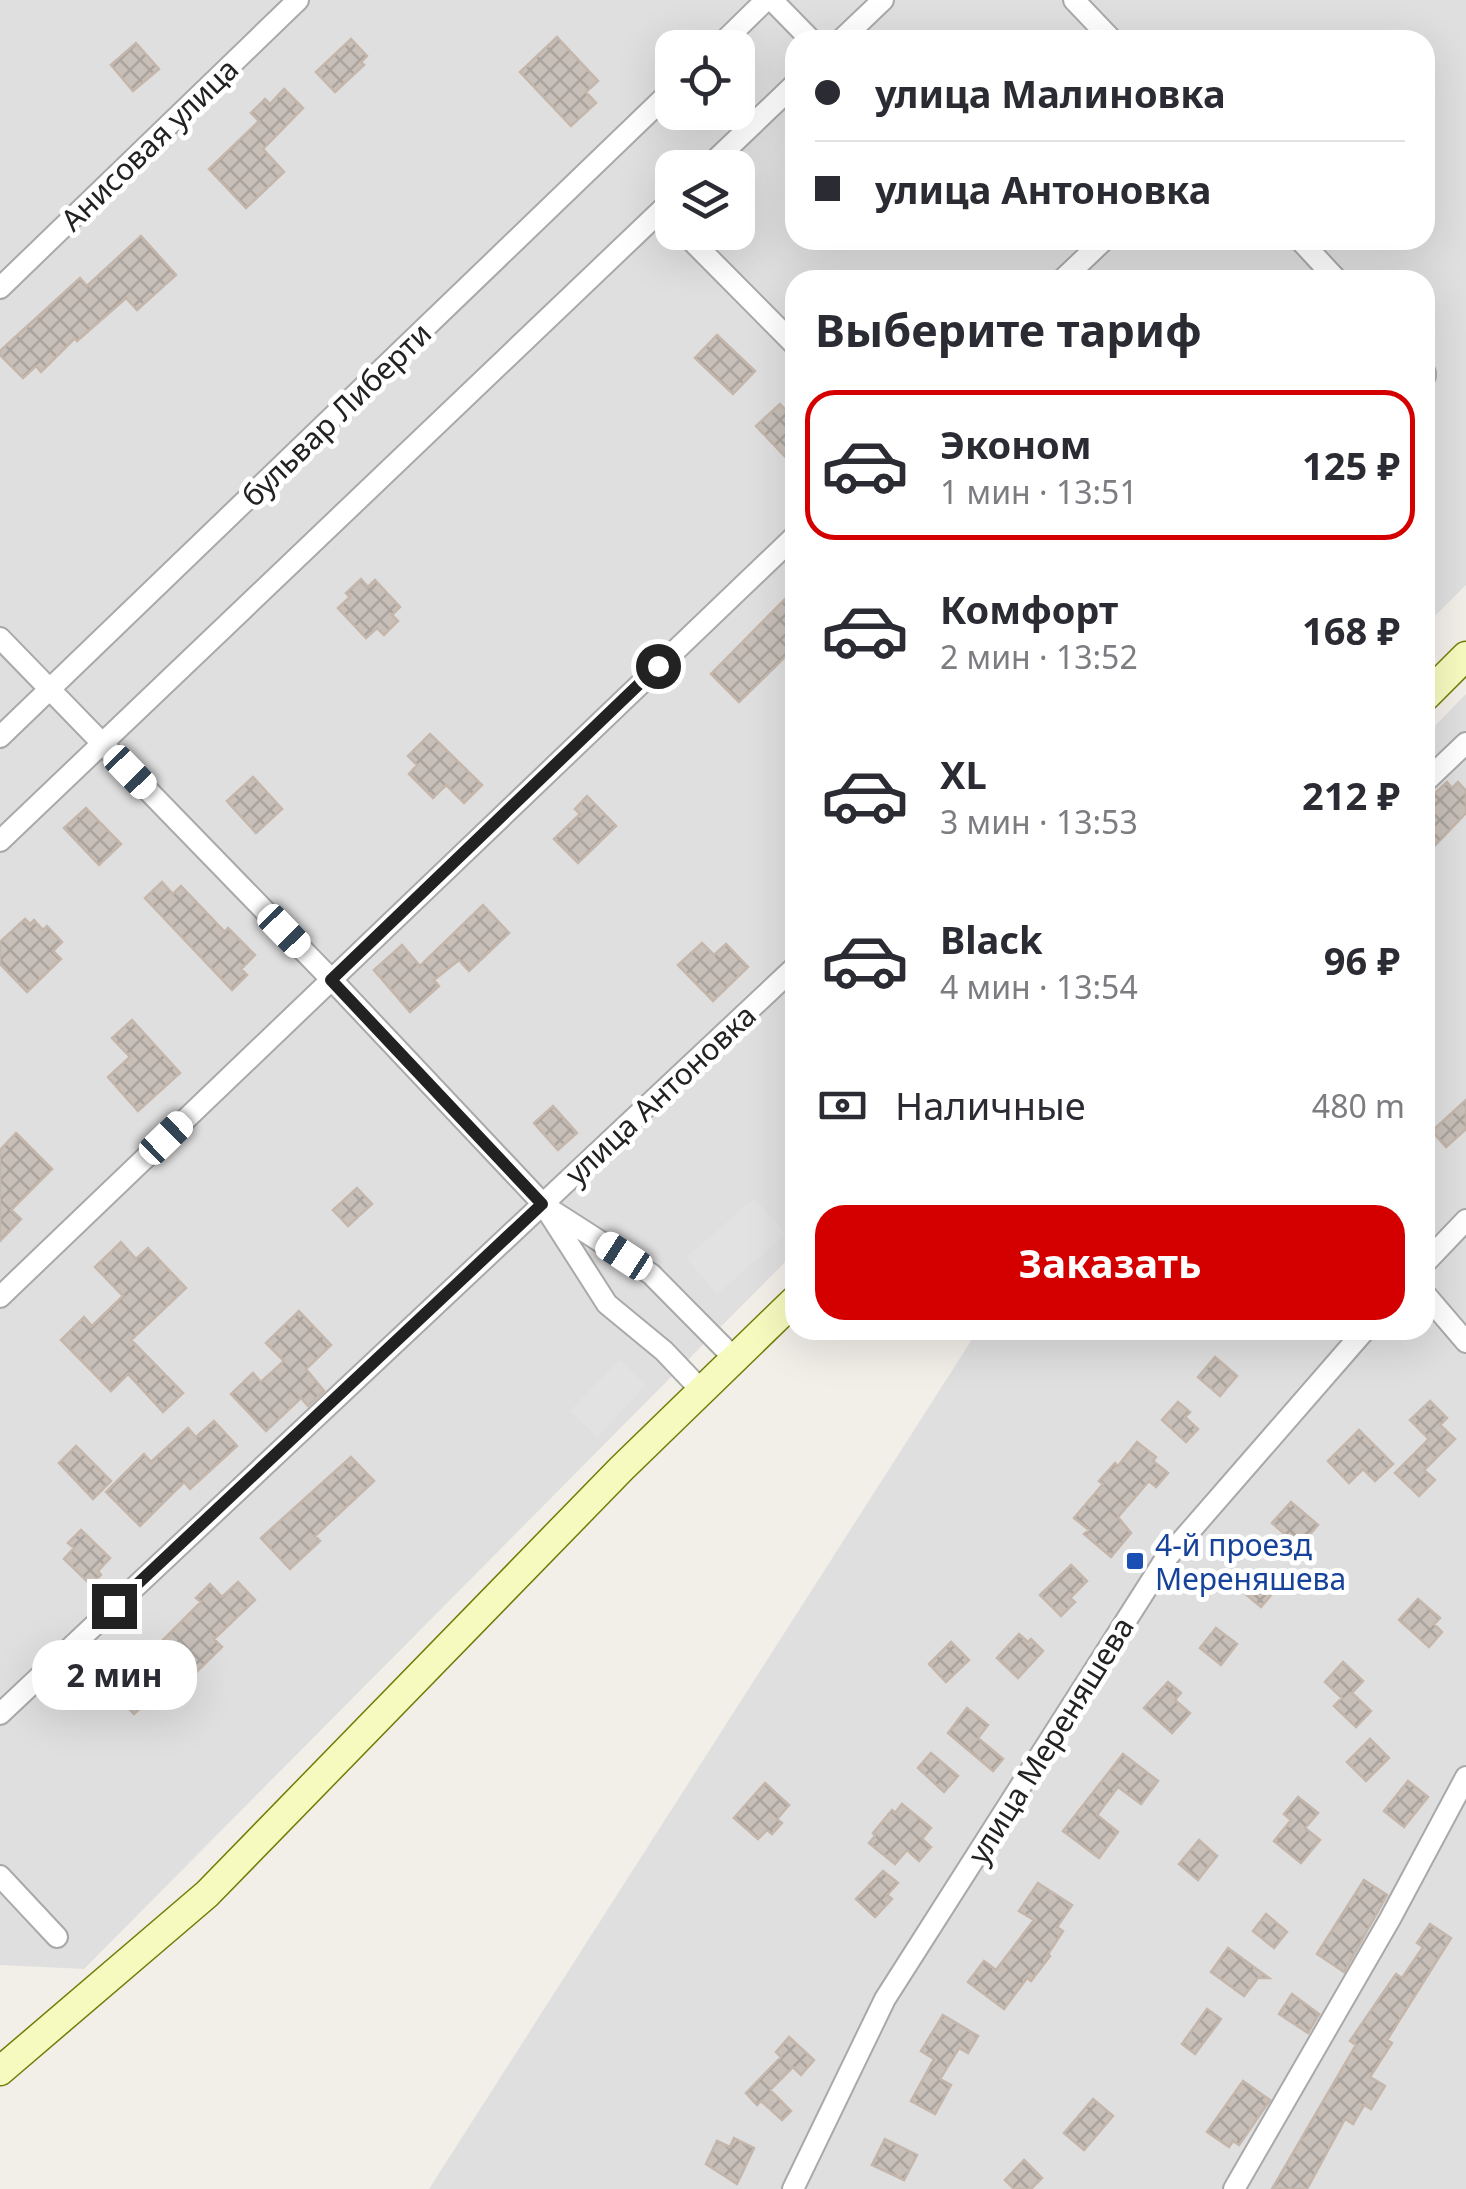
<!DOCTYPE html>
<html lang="ru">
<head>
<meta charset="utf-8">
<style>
  :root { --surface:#fff; --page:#f2f2f3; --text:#2b2b33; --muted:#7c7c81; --line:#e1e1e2; --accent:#d40000 }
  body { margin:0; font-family:"Noto Sans",sans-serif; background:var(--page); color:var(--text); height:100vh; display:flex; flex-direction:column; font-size:38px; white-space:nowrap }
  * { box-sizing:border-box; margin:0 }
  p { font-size:32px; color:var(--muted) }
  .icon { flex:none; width:55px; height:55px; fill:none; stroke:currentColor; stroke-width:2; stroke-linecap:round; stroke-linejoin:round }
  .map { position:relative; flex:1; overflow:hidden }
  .side { position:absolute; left:785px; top:270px; width:650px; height:1070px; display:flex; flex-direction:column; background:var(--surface); border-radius:30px; box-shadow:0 10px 40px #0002 }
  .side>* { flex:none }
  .hud { position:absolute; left:785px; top:30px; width:650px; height:220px; border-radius:30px; box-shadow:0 10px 40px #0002; display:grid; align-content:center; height:220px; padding:0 30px; background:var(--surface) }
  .tools { position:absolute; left:655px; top:30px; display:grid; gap:20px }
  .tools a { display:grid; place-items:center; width:100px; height:100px; border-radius:20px; background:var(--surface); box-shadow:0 10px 40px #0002; font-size:50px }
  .end { position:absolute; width:45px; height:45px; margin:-22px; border:12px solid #222; background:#fff; box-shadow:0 0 0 5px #fff }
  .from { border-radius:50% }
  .bubble { position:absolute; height:70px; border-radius:30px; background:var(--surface); box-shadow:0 10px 40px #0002; font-size:32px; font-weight:700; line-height:70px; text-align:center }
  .car { position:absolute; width:30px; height:60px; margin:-30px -15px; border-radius:12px; box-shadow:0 0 8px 2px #0007; background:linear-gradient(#fff 24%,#345 0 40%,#fff 0 76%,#345 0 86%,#fff 0) }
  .hud b { display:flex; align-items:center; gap:35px; height:95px; font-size:38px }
  .hud b+b { border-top:2px solid var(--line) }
  .hud i { width:25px; height:25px; background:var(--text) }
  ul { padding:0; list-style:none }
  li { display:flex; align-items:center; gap:30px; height:150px; margin:0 20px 15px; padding:0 10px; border:5px solid transparent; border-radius:30px }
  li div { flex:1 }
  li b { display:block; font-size:38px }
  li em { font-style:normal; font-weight:700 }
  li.selected { border-color:var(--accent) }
  li>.icon { width:90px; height:90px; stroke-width:1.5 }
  h2 { padding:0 30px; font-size:45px; line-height:120px }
  .pay { display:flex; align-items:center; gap:25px; height:110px; padding:0 30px; font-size:38px }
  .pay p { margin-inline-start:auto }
  .primary-button { display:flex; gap:20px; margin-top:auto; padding:20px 30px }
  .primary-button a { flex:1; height:115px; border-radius:30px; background:var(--accent); color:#fff; font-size:40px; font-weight:700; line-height:115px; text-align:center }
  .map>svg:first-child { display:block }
</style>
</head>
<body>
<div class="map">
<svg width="1466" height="2189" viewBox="0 0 1466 2189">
  <defs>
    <pattern id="building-cross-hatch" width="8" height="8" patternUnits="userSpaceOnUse" patternTransform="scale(2.5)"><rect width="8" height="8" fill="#c7bfb8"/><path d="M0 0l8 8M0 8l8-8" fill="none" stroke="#aba49e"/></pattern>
  </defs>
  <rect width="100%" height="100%" fill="#f2efe9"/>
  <path fill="#e0dfdf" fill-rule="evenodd" d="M0 0H1466V585L1425 626V280H795V1252L84 1969 0 1965ZM795 40H1425V240H795ZM672 48H738V112H672ZM672 168H738V232H672Z
    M1466 694V2189H429L978 1330H1425V736Z"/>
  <path fill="#e2e2e2" d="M754 1198 786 1234 717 1294 686 1258Z
    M619 1360 646 1385 597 1437 570 1411Z"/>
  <path fill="url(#building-cross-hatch)" stroke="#c4b6ab" stroke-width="2.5" d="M557 37 598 81 586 92 596 103 571 126 520 72Z
    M351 39 367 56 361 62 364 65 335 92 316 72Z
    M136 43 159 69 133 91 111 65Z
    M284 89 303 108 263 149 284 172 246 208 209 169 259 121 251 113 265 99 270 104Z
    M141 236 176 275 137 310 126 298 77 341 75 338 41 372 36 366 23 378 0 355V351L80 278 87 286Z
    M717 335 755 371 733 394 695 358Z
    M780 404 795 420V467L756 426Z
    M361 579 368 587 375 580 400 607 392 615 398 621 384 635 377 628 366 638 338 608 350 597 346 593Z
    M795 589V647L739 702 711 674Z
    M430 734 482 785 464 803 446 785 433 798 409 774 417 765 408 756Z
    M253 777 282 809 256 833 227 801Z
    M1447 782 1452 788 1458 782 1466 791V813L1425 856V802Z
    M587 796 616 826 578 863 554 839 580 814 575 809Z
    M86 808 121 844 99 865 64 828Z
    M162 882 173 894 181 886 225 932 228 928 255 955 241 969 247 975 232 990 145 898Z
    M483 905 509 933 469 971 459 960 434 980 439 986 410 1012 374 970 402 945 420 966Z
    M25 919 30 924 34 920 43 930 47 926 62 942 53 951 61 959 27 992 0 964V942Z
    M702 943 714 955 726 944 748 967 713 1001 678 965Z
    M132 1020 180 1073 138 1111 108 1077 130 1057 112 1038Z
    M1466 1100V1129L1446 1147 1432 1131Z
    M553 1106 577 1133 558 1150 534 1123Z
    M16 1133 52 1169 11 1210 21 1219 0 1241V1150Z
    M357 1188 372 1204 348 1226 333 1210Z
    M121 1242 136 1259 148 1248 186 1288 131 1340 183 1393 163 1412 128 1374 111 1391 61 1340 84 1317 92 1326 123 1296 95 1267Z
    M299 1311 331 1345 306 1369 324 1391 308 1406 301 1398 266 1431 231 1394 253 1373 261 1382 284 1361 266 1343Z
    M1215 1357 1237 1376 1220 1396 1198 1377Z
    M1430 1401 1447 1418 1440 1425 1455 1439 1424 1470 1435 1480 1419 1496 1395 1473 1429 1439 1410 1420Z
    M1178 1402 1190 1412 1185 1417 1198 1429 1186 1442 1162 1420Z
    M214 1421 237 1446 190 1489 184 1482 140 1526 106 1492 144 1454 151 1462 188 1428 196 1437Z
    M1359 1430 1393 1464 1375 1481 1363 1469 1349 1483 1328 1461Z
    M1137 1442 1156 1457 1153 1461 1168 1473 1156 1487 1149 1481 1118 1517 1131 1533 1111 1557 1084 1534 1089 1530 1074 1518 1103 1484 1099 1481 1115 1463 1118 1466Z
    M76 1446 111 1481 93 1499 59 1463Z
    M351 1457 374 1481 315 1536 320 1541 290 1569 261 1538Z
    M1291 1502 1318 1525 1299 1547 1272 1523Z
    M81 1530 110 1558 98 1571 101 1575 91 1585 64 1559 74 1548 68 1543Z
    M1071 1565 1087 1581 1070 1598 1075 1602 1061 1616 1040 1595Z
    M1260 1572 1278 1587 1261 1607 1243 1592Z
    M238 1582 255 1600 214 1639 222 1647 187 1681 178 1673 134 1714 112 1691 201 1602 196 1598 210 1584 222 1597Z
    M1418 1599 1440 1618 1434 1624 1442 1632 1429 1647 1399 1620Z
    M1216 1628 1237 1644 1221 1665 1200 1648Z
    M1019 1634 1028 1642 1031 1639 1043 1651 1018 1678 997 1658Z
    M951 1642 969 1660 946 1682 929 1664Z
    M1343 1662 1363 1681 1352 1693 1371 1711 1356 1727 1334 1706 1342 1698 1325 1682Z
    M1168 1682 1181 1693 1175 1700 1190 1713 1172 1733 1144 1708Z
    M967 1708 988 1725 978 1738 1003 1759 993 1771 948 1733Z
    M1370 1739 1389 1758 1366 1781 1347 1762Z
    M931 1753 958 1776 944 1792 918 1768Z
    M1123 1754 1158 1781 1141 1804 1118 1787 1097 1815 1118 1832 1099 1858 1063 1831Z
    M1408 1781 1428 1797 1404 1827 1384 1811Z
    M765 1783 789 1805 777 1819 782 1823 772 1834 767 1830 758 1839 734 1818Z
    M1298 1797 1318 1813 1305 1828 1320 1840 1301 1863 1274 1841 1291 1820 1284 1814Z
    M902 1804 931 1828 922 1839 931 1847 919 1861 907 1850 895 1864 869 1843 875 1836 873 1833 892 1810 895 1813Z
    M1199 1840 1217 1856 1198 1880 1179 1864Z
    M883 1871 898 1883 887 1895 892 1899 875 1917 856 1899Z
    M1364 1880 1387 1895 1344 1972 1317 1954Z
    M1038 1883 1072 1905 1057 1927 1063 1931 1048 1954 1050 1956 1031 1981 1027 1978 1004 2009 968 1982 984 1961 996 1970 1034 1920 1019 1911Z
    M1266 1914 1287 1932 1274 1948 1253 1931Z
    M1430 1924 1451 1938 1387 2040 1392 2043 1370 2077 1385 2086 1371 2109 1364 2105 1353 2124 1345 2119 1307 2189H1272L1356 2045 1350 2041 1396 1974 1402 1978 1423 1947 1417 1943Z
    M1228 1948 1269 1978H1258L1244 1996 1211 1972Z
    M1292 1994 1319 2014 1308 2033 1279 2014Z
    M1207 2009 1221 2019 1195 2054 1182 2044Z
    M943 2015 978 2036 968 2053 959 2048 940 2079 951 2085 935 2114 911 2101 934 2059 921 2051Z
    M789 2037 814 2060 801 2075 793 2067 770 2090 791 2111 782 2120 761 2101 757 2105 746 2093 781 2057 776 2052Z
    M1243 2081 1270 2100 1239 2145 1233 2141 1229 2147 1207 2132Z
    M1093 2099 1113 2116 1084 2150 1064 2133Z
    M734 2138 754 2148 737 2184 706 2164 717 2141 730 2147Z
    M885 2139 917 2155 904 2180 872 2165Z
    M1024 2160 1042 2178 1031 2189H1014L1005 2180Z"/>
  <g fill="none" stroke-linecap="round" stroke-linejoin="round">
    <defs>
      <path id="street" d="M772 0 811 40
        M1074 0 1112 40
        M841 40 883 0
        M717 48 766 0
        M707 168 795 84
        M683 232 795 345
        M1300 240 1337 280
        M1062 280 1104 240
        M0 288 298 0
        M1425 373V376
        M0 638 331 979 543 1204 607 1304 664 1351 702 1391
        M0 737 672 90
        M1425 782 1466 743
        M0 841 672 200
        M548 1208 651 1274 735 1359
        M1425 1263 1466 1220
        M1425 1294 1466 1342
        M0 1297 795 536
        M0 1714 795 967
        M0 1876 57 1937
        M793 2189 885 1999 1164 1561 1365 1330
        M1234 2189 1390 1919 1466 1777"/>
      <path id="secondary" d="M1425 697 1466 656
        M0 2071 207 1894 621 1469 795 1300"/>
    </defs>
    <use href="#street" stroke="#a9a9a9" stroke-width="24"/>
    <use href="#secondary" stroke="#707d05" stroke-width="31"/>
    <use href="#street" stroke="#fff" stroke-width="20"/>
    <use href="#secondary" stroke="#f7fabf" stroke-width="28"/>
  </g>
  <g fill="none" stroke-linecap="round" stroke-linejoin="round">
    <path stroke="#222" stroke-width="12" d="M114 1606 542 1204 331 980 658 666"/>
  </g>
  <rect fill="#1a4fb4" stroke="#fff" stroke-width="4" x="1125" y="1551" width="20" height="20" rx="5"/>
  <g text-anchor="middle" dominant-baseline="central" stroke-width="10" stroke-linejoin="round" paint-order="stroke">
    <g font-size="30" fill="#222" stroke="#fff">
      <text transform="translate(149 144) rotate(-44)">Анисовая улица</text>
      <text transform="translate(336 414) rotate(-44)">бульвар Либерти</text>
      <text transform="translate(660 1094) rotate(-43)">улица Антоновка</text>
      <text transform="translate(1050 1740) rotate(-58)">улица Мереняшева</text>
    </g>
    <g font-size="30" fill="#164399" stroke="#fff" text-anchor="start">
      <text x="1155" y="1544">4-й проезд<tspan x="1155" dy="34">Мереняшева</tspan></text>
    </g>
  </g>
</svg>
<div class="tools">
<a><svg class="icon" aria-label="locate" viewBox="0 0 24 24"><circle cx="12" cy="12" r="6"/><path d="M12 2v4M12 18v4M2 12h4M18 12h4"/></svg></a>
<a><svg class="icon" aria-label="layers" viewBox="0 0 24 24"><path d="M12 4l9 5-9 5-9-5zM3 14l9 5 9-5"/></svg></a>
</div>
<i class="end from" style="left:658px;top:666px"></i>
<i class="end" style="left:114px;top:1606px"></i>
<div class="bubble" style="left:32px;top:1640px;width:165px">2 мин</div>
<i class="car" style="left:130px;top:772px;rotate:136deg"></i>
<i class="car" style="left:284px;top:931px;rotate:136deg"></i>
<i class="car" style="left:166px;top:1138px;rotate:46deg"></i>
<i class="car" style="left:624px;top:1256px;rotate:303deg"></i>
<div class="hud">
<b><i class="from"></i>улица Малиновка</b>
<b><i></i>улица Антоновка</b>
</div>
<section class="side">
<h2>Выберите тариф</h2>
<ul>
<li class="selected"><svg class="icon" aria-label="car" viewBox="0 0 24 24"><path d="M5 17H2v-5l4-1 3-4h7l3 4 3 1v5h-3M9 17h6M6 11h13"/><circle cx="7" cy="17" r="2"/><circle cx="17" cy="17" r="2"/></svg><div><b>Эконом</b><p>1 мин · 13:51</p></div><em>125 ₽</em></li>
<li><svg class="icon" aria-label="car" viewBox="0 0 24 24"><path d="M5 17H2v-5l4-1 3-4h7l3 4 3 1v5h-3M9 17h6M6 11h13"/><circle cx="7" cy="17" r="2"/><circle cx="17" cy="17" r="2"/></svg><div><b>Комфорт</b><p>2 мин · 13:52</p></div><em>168 ₽</em></li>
<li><svg class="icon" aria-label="car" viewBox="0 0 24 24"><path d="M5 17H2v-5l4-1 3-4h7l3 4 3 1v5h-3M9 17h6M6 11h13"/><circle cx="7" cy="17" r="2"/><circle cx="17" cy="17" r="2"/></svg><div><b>XL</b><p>3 мин · 13:53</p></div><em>212 ₽</em></li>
<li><svg class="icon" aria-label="car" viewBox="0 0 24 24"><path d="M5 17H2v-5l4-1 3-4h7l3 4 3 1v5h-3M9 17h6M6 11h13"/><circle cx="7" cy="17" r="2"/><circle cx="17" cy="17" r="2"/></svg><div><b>Black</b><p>4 мин · 13:54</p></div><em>96 ₽</em></li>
</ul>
<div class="pay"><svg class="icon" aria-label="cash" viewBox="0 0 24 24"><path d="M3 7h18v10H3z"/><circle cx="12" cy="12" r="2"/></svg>Наличные<p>480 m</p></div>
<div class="primary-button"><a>Заказать</a></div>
</section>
</div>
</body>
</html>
